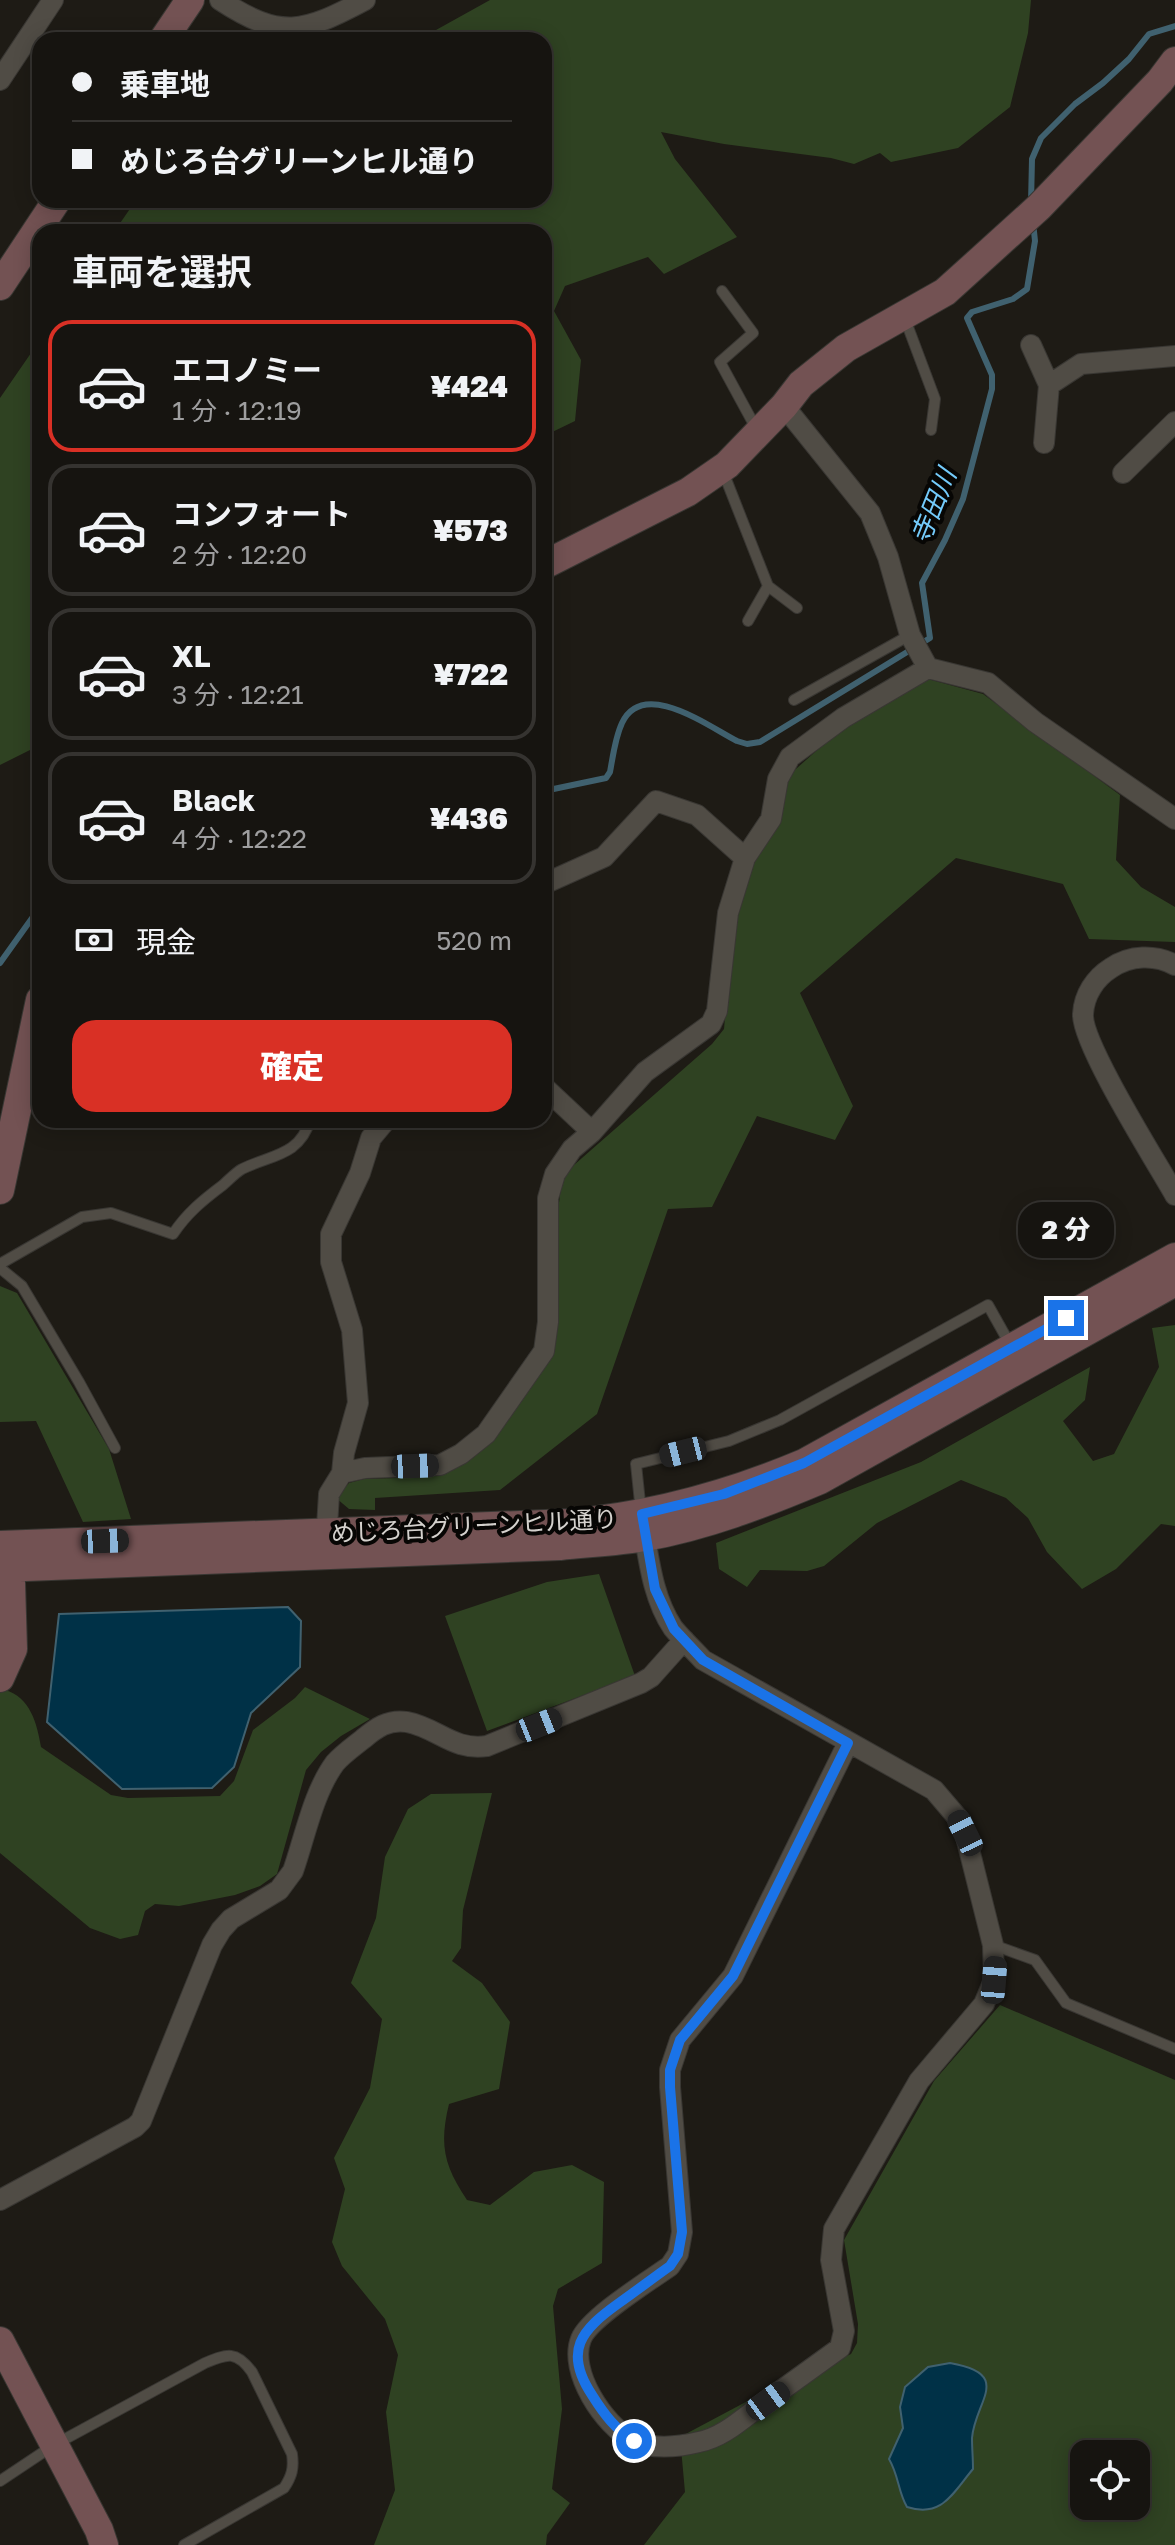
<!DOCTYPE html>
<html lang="ja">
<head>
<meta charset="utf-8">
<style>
  :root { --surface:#161410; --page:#23211e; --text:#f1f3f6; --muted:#9e9e9f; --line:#353330; --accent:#d93025 }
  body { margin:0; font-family:"Golos Text","Noto Sans JP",sans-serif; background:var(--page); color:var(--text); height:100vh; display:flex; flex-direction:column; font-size:30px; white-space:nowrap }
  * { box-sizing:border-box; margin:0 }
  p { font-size:26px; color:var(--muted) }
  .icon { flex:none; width:44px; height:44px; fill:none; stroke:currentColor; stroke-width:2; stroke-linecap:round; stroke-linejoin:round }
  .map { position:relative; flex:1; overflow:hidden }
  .side { position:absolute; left:32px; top:224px; width:520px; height:904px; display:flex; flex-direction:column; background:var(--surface); border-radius:24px; box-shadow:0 4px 20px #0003,0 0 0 2px var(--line) }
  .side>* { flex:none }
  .hud { position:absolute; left:32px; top:32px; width:520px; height:176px; border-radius:24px; box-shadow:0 4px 20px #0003,0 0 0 2px var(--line); display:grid; align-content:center; height:176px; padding:0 40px; background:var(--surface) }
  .controls { position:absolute; left:1070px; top:2440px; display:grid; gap:16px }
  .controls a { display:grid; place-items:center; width:80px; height:80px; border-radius:16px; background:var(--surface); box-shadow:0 4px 20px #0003,0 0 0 2px var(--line); font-size:40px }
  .end { position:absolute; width:36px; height:36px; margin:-18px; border:10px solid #1a73e8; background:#fff; box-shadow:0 0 0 4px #fff }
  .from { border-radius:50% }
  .bubble { position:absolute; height:56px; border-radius:24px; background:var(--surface); box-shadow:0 4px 20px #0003,0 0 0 2px var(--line); font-size:26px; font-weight:800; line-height:56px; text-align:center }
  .car { position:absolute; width:24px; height:48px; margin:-24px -12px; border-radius:10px; box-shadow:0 0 6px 2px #0007; background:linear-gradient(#222 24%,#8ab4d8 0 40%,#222 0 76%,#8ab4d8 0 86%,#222 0) }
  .hud b { display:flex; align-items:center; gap:28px; height:76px; font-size:30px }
  .hud b+b { border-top:2px solid var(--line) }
  .hud i { width:20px; height:20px; background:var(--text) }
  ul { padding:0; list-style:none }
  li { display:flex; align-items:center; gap:24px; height:132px; margin:0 16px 12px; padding:0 24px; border:4px solid var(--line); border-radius:24px }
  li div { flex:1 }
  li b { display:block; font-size:30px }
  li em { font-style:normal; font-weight:800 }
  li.selected { border-color:var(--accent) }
  li>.icon { width:72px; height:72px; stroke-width:1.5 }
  h2 { padding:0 40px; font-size:36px; line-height:96px }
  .pay { display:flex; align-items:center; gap:20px; height:88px; padding:0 40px; font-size:30px }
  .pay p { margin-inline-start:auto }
  .cta { display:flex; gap:16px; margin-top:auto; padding:16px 40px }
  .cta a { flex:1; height:92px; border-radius:24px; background:var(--accent); color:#fff; font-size:32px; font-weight:800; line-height:92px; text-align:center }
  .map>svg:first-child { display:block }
</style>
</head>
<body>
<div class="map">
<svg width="1175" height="2545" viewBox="0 0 1175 2545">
  <rect width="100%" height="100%" fill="#1e1b15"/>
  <path fill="#2f4222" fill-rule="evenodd" d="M490 0H1031L1028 33 1010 107 958 148 891 162 880 153 854 164 831 158 724 144 661 132 675 159 737 237 664 274 648 257 565 286 554 311 581 360 575 421 544 436V232H114L136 200H544V40H418Z
    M40 340V745L0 765V398Z
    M924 678 983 694 1120 795 1116 860 1141 887 1175 907V942L1089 939 1063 884 956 858 800 993 853 1106 835 1140 757 1116 712 1207 668 1209 597 1414 500 1490 375 1498V1510L349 1509 336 1498 349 1483 364 1479 428 1477 453 1470 494 1439 553 1348 555 1231 562 1181 574 1165 712 1044 724 1029 733 925 749 867 788 776 851 720Z
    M0 1286 17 1293 109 1449 131 1519 83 1522 36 1421 0 1422Z
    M1175 1325V1526L1161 1524 1116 1569 1082 1589 1047 1552 1028 1518 1006 1498 961 1480 877 1523 824 1566 807 1571 760 1570 747 1587 719 1569 716 1543 921 1462 1090 1367 1085 1400 1063 1421 1093 1461 1114 1454 1159 1367 1152 1328Z
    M599 1574 635 1676 487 1731 445 1616 547 1582Z
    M305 1687 370 1719 341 1736 321 1752 306 1770 277 1874 260 1886 235 1895 179 1906 155 1904 145 1911 138 1935 120 1939 90 1928 0 1853V1692L5 1690C30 1697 37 1723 41 1747L111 1795 128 1798 220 1796 234 1781 253 1730 295 1698Z
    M492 1793 463 1910 461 1948 452 1961 482 1983 510 2022 499 2089 449 2104C439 2145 444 2166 467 2200L490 2205 534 2172 572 2165 604 2182 602 2263 558 2289 553 2306 562 2409 552 2489 570 2503 547 2535 546 2545H374L395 2490 386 2412 398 2355 385 2319 342 2266 332 2242 345 2189 334 2158 370 2088 382 2019 351 1983 376 1918 385 1857 408 1809 431 1794Z
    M1000 2005 1175 2080V2545H644L685 2492 680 2437 772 2388 851 2354 857 2343 858 2324 844 2240 934 2081ZM1084 2454H1136V2506H1084Z"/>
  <path fill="#003147" stroke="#40616f" stroke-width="2" d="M288 1607 301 1621 300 1667 251 1713 234 1767 212 1788 122 1789 47 1722 59 1614Z
    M950 2363C1014 2374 975 2401 972 2438 972 2448 973 2459 973 2469 952 2494 942 2518 907 2507 898 2492 899 2476 889 2459L903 2428 900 2407 905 2387 928 2367Z"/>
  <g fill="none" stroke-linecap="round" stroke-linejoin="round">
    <path stroke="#40616f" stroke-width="6" d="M1031 203 1032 159 1041 138 1075 104 1103 83 1129 59 1149 34 1175 26
      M544 791 606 778 610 772C613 756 615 738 622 723 643 678 708 726 737 741L747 744 760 742 930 638 922 583 945 540 963 499 992 389V375L967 318 972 312 1013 299 1027 289 1035 241 1033 222
      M0 963 40 907"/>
    <defs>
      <path id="lane" d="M722 291 753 333 720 362 757 430
        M905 319 935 399 931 430
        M722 469 768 586 748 621
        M768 586 797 608
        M794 700 910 635
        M0 1264 82 1217 111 1213 173 1234C187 1213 203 1200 223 1185 229 1180 235 1173 242 1169 270 1155 300 1156 310 1120
        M0 1268 22 1286 79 1382 115 1448
        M641 1512 636 1464 729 1441 780 1420 988 1305 1011 1346
        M993 1945 1035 1960 1066 2003 1175 2049
        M0 2481 54 2445 205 2363C227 2354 236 2350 252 2372L292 2454C294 2468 292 2476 284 2488L184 2545"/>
      <path id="street" d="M220 0C281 40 303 33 365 0
        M0 80 53 0
        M1031 345 1049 385 1044 443
        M1049 385 1081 364 1175 356
        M784 406 870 513 888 557 910 635 928 668 988 683 1035 722 1175 819
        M1123 473 1175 422
        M544 884 604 857 656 801 697 815 745 858
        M1175 965C1155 954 1130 955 1111 968 1095 978 1084 995 1083 1014 1081 1043 1157 1163 1175 1195
        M544 1087 592 1132
        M342 1473 344 1453 358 1403 352 1330 331 1262V1234L360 1173 371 1138 386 1120
        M643 1526C649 1561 653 1598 673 1628 682 1639 693 1649 703 1660L934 1790 957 1817 965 1833 993 1945 994 1980 984 2004 919 2081 834 2229 831 2260 844 2331 840 2348C814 2367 787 2386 761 2405 741 2420 723 2437 699 2442 678 2447 652 2450 633 2440 604 2426 568 2371 581 2339 589 2318 649 2281 670 2266L678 2254 682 2232 670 2087V2070L680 2040 733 1976 848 1743
        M326 1543 329 1494 342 1473 365 1468 440 1465 461 1454 486 1434 544 1351 548 1322V1198L555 1174 572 1149 592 1132 645 1072 711 1024 717 1011 728 913 745 858 771 819 778 779 790 757 843 718 928 668
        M0 2200 135 2127 141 2121 212 1945 221 1930 231 1919 279 1890 293 1871C305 1837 313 1793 335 1763 343 1754 353 1747 363 1739 376 1728 388 1719 407 1722 438 1728 453 1751 487 1746L641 1683 651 1677 684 1640"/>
      <path id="secondary" d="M163 40 190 0
        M0 286 57 200
        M544 565 688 492 727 465 784 406 801 384 846 348 945 292 1039 207 1160 81 1175 61
        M0 1190 40 1000
        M0 1545 570 1523C652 1516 728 1495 804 1463L1175 1257
        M0 1568 560 1546C588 1543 617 1542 645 1537 706 1526 763 1504 820 1480L1175 1282
        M0 1678 13 1649 10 1550
        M0 2341 99 2530 104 2545"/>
    </defs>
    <use href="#lane" stroke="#393733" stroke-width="12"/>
    <use href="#street" stroke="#393733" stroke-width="22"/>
    <use href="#secondary" stroke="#393733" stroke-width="30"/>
    <use href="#lane" stroke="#504c45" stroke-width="10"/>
    <use href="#street" stroke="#504c45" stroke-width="20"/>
    <use href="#secondary" stroke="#735253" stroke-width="28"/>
  </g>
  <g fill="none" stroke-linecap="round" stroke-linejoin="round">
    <path stroke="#1a73e8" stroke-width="10" d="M634 2441C615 2429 604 2414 592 2395 563 2351 581 2330 619 2303 636 2291 653 2278 670 2266L678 2254 682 2232 670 2087V2070L680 2040 733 1976 848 1743 703 1660 674 1629 655 1589 642 1514 724 1494 804 1463 1066 1318"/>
  </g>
  <g text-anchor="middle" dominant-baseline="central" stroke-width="8" stroke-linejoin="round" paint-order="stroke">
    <g font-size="24" fill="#d4d1cd" stroke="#070604">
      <text transform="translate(474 1525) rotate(-3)">めじろ台グリーンヒル通り</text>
    </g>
    <g font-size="26" font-style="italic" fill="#74cbfb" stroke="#070604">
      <text transform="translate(933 506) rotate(-68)">寺田川</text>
    </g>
  </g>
</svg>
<div class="controls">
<a><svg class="icon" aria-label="locate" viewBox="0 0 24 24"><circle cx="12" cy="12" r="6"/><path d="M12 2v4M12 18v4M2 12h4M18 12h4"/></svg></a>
</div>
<i class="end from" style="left:634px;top:2441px"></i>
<i class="end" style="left:1066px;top:1318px"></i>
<div class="bubble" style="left:1018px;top:1202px;width:96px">2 分</div>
<i class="car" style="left:683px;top:1452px;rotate:256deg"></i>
<i class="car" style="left:415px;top:1466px;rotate:88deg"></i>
<i class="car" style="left:105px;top:1541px;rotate:88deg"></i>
<i class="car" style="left:539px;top:1725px;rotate:68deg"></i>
<i class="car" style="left:965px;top:1833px;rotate:334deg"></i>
<i class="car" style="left:994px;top:1980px;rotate:5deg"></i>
<i class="car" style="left:768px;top:2401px;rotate:54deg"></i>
<div class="hud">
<b><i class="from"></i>乗車地</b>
<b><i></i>めじろ台グリーンヒル通り</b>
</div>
<section class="side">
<h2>車両を選択</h2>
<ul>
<li class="selected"><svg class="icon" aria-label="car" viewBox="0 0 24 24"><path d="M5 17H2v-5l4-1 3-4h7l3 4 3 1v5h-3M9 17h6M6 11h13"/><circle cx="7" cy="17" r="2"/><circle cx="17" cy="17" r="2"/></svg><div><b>エコノミー</b><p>1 分 · 12:19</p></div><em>¥424</em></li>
<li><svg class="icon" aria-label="car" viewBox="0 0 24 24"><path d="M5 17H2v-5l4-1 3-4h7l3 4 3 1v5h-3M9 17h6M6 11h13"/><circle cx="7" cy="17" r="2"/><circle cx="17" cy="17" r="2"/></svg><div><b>コンフォート</b><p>2 分 · 12:20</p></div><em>¥573</em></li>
<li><svg class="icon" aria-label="car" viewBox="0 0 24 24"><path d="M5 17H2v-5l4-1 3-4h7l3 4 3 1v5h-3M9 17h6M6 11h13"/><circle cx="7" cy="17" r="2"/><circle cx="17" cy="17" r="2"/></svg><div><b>XL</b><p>3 分 · 12:21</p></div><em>¥722</em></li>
<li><svg class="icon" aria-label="car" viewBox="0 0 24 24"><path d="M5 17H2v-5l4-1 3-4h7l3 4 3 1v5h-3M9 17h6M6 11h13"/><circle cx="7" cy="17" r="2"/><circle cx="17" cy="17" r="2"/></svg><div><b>Black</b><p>4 分 · 12:22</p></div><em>¥436</em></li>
</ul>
<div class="pay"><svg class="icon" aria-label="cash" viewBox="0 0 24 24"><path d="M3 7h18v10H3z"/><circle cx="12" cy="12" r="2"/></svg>現金<p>520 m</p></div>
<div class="cta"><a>確定</a></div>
</section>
</div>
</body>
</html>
